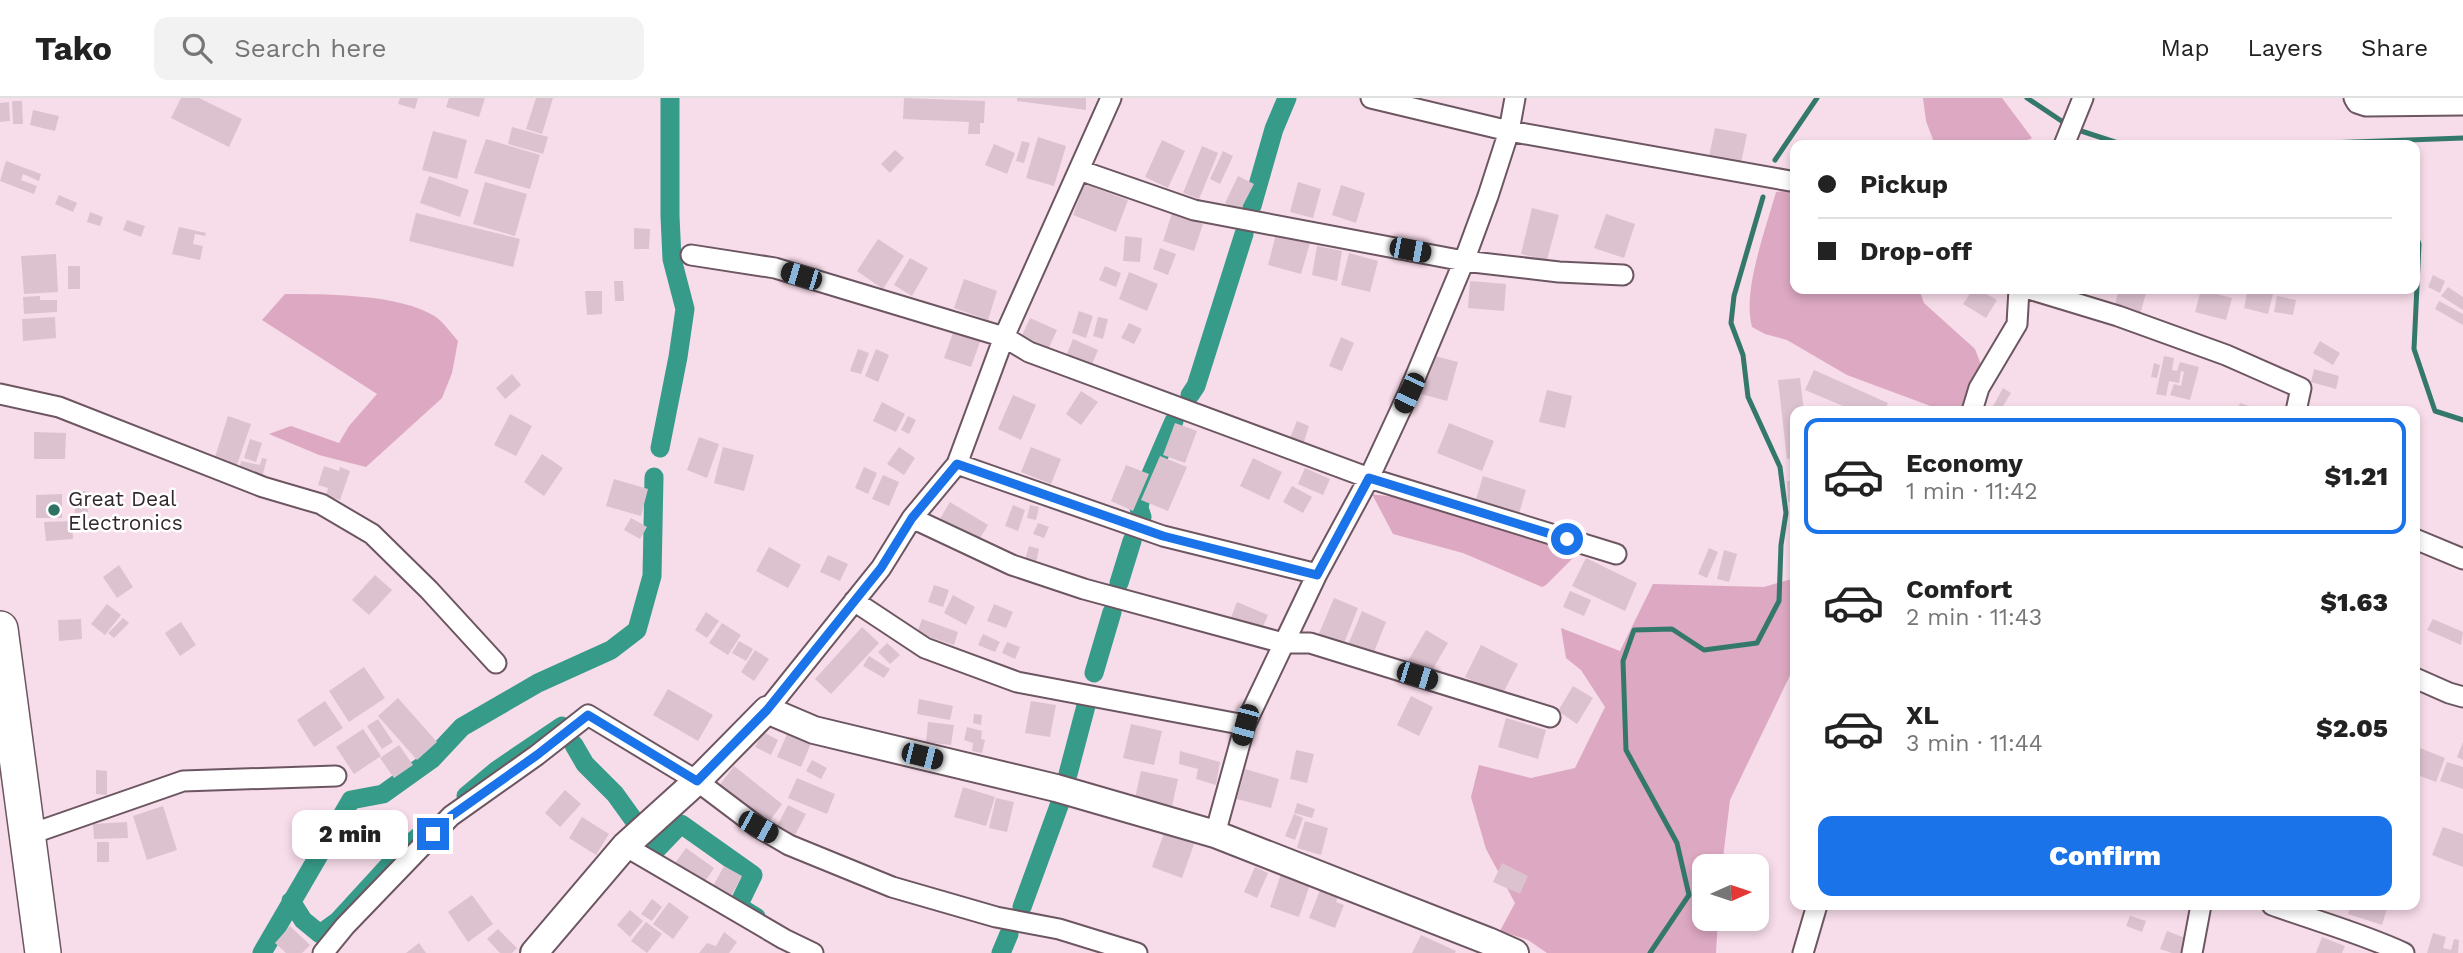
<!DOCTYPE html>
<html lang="en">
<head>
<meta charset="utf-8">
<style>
  :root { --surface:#fff; --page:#f2f2f2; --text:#222; --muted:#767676; --line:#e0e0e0; --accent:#1a73e8 }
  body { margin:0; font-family:"Work Sans",sans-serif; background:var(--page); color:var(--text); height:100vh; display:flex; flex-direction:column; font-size:26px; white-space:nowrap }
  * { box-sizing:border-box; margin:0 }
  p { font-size:23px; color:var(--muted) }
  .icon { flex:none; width:38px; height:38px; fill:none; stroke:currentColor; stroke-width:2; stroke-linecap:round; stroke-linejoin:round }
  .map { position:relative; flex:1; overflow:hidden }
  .details { position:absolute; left:1790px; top:308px; width:630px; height:504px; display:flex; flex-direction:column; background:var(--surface); border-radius:14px; box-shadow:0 4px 10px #0003 }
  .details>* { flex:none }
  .guide { position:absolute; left:1790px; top:42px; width:630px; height:154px; border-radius:14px; box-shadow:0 4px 10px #0003; display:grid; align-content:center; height:154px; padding:0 28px; background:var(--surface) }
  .needle { width:46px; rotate:87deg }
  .fabs { position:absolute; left:1692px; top:756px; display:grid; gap:14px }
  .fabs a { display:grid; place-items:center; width:77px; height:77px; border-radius:14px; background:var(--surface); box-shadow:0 4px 10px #0003; font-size:35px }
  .end { position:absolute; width:32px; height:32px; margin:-16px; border:9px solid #1a73e8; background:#fff; box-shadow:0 0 0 4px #fff }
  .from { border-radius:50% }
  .bubble { position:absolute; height:49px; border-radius:14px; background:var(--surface); box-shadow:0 4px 10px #0003; font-size:23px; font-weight:800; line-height:49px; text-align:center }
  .car { position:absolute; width:21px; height:42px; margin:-21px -10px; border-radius:9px; box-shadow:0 0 5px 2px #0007; background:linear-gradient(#222 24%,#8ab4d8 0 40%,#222 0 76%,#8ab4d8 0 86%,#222 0) }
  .guide b { display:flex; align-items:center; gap:24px; height:66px; font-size:26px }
  .guide b+b { border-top:2px solid var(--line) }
  .guide i { width:18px; height:18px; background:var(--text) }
  ul { padding:12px 0 0; list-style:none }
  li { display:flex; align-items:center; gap:21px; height:116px; margin:0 14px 10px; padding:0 14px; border:4px solid transparent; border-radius:14px }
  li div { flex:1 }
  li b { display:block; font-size:26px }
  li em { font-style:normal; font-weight:800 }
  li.active { border-color:var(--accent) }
  li>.icon { width:63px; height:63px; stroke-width:1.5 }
  .primary-button { display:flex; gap:14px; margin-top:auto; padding:14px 28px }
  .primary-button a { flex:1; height:80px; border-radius:14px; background:var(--accent); color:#fff; font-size:28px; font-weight:800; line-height:80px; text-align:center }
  header { display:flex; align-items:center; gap:42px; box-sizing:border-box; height:98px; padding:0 35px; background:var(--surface); border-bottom:2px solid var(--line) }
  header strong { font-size:33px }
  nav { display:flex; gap:38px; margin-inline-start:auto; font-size:24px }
  .search { width:490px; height:63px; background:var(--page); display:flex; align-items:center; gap:18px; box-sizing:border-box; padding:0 24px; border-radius:14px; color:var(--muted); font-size:26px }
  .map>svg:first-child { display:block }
</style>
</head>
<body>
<header>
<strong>Tako</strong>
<div class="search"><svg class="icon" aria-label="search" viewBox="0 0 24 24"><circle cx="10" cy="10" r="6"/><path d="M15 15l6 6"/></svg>Search here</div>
<nav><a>Map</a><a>Layers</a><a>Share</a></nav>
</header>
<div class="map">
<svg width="2463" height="855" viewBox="0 0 2463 855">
  <rect width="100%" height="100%" fill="#f7dce9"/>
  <path fill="#dca8c2" d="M1923 0H2002L2032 40 2018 47H1935L1926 23Z
    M1795 92 1796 191H1919L1924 205 1975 251 1981 267 1962 313H1944L1847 277 1787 242 1765 236 1752 229C1742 193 1766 131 1776 94Z
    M285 196C326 196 401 196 436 219 444 225 452 236 458 243L452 275 442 300 366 369 319 357 269 336 291 328 339 345 349 328 377 296 262 222Z
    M1369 396 1413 401 1476 417 1578 455 1546 487 1542 489 1463 455 1393 436 1373 398Z
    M1795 480V567L1730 702 1722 768H1704V821H1718L1716 855H1547L1528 842 1500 833 1515 805 1486 751 1471 699 1479 667 1531 680 1575 670 1605 609 1581 572 1566 560 1561 530 1620 553 1653 486 1764 489Z"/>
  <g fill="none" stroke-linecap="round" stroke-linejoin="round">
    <path stroke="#34786c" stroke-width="5" d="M2027 0 2072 30 2124 47
      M2270 47 2463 40
      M1775 62 1817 0
      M2415 135 2419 146 2414 251 2435 313 2463 322
      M1650 855 1689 797 1677 745 1626 652 1623 563 1634 532 1672 531 1704 552 1757 545 1779 503 1781 447 1786 415 1780 369 1748 299 1743 257 1731 225 1734 198 1763 99"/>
    <path stroke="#369b88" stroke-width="19" d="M1252 108 1274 31 1287 0
      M1190 297 1196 288 1244 136
      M660 350 678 259 685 211 672 161 670 118V0
      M1142 419 1139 410 1141 399 1174 323
      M1119 485 1132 443
      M1094 575 1112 514
      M574 647 585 666 615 696 633 721
      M1068 676 1087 604
      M466 698 497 672 562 628
      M652 744 658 750 681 726 753 777 738 808 756 819
      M291 803 303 822 320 836 338 823 404 751 432 727
      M1022 809 1060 705
      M262 855 351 702 383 696 432 661 462 629 538 585 611 552 637 532 652 478 654 379
      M1001 855 1009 836"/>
  </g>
  <path fill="#dcc2cf" d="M181 0H199L242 21 229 49 171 20Z
    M400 0H418L415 11 398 6Z
    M449 0H485L479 19 446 9Z
    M536 0H553L542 36 526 31Z
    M904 0 985 3 984 25H980V36H968L969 24 903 21Z
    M1017 0H1086V12L1017 3Z
    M12 3H22L23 26H13Z
    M9 4 10 23 0 24V5Z
    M33 12 59 18 55 33 30 27Z
    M512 29 548 39 543 56 508 46Z
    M1715 30 1747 36 1741 65 1709 58Z
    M433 33 467 42 457 81 422 72Z
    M1038 39 1066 48 1054 88 1026 80Z
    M486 41 540 57 530 91 474 75Z
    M1162 42 1185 53 1168 90 1145 79Z
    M1022 43 1030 45 1024 65 1016 63Z
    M994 46 1015 55 1007 76 985 67Z
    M1202 48 1218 55 1199 101 1183 95Z
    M895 52 904 60 890 75 881 66Z
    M1223 53 1233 58 1220 86 1210 81Z
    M6 63 41 76 39 83 23 76 21 82 37 88 34 96 0 83Z
    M429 78 469 92 460 119 420 105Z
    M1238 78 1254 86 1240 113 1225 105Z
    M485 84 527 96 515 138 473 126Z
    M1298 84 1321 91 1313 120 1290 114Z
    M1084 86 1128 102 1116 134 1073 117Z
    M1341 87 1365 95 1356 125 1332 117Z
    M59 97 77 105 73 114 55 106Z
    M1532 110 1559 117 1547 162 1521 156Z
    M90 114 103 119 100 128 87 124Z
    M416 115 520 141 513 169 409 143Z
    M1172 115 1203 126 1194 153 1163 143Z
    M1606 116 1635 126 1624 160 1594 150Z
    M127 122 145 128 141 139 123 132Z
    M179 129 206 135 205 138 195 136 193 146 203 148 200 162 172 156Z
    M634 130 650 131 649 151H634Z
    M1276 136 1310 145 1301 176 1268 167Z
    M1125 138 1142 140 1140 164 1123 163Z
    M878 141 904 158 883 191 857 173Z
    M1317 148 1342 153 1337 183 1312 177Z
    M1160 150 1176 156 1168 177 1153 171Z
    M1349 155 1378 163 1370 194 1341 187Z
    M56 156 58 194 24 196 21 158Z
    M910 160 928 170 912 198 894 187Z
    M68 168H80V191H68Z
    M1105 168 1121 175 1116 189 1099 182Z
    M1129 174 1158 186 1147 213 1119 201Z
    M2433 177 2445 183 2440 195 2428 189Z
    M964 181 997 193 988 222 954 210Z
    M614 183H623L624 203H615Z
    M1470 183 1506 186 1504 213 1468 210Z
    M2448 189 2463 199V212L2441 198Z
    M1973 191H1978L1997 202 1986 220 1963 206Z
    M2119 191H2147L2140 217 2114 210Z
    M2248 191 2273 196 2268 216 2244 210Z
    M2201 192 2232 200 2226 222 2195 214Z
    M585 193H602V216L587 217Z
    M40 198V202H57V214L24 216 23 199Z
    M2277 198 2296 202 2293 217 2274 214Z
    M2439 203 2463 216V227L2435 211Z
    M1079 213 1093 218 1086 240 1072 235Z
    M55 219 56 240 23 243 22 221Z
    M1098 219 1108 221 1103 241 1093 238Z
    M1030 220 1057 232 1046 256 1019 244Z
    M1129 225 1142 231 1134 246 1121 240Z
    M954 232 981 241 971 269 944 260Z
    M1341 239 1354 245 1342 273 1329 268Z
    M1073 241 1098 252 1089 274 1064 263Z
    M2320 243 2340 255 2333 267 2313 255Z
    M858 251 869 255 861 276 850 273Z
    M876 251 889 257 878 284 865 278Z
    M1431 257 1458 264 1447 303 1421 296Z
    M2164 258 2174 260 2172 272 2177 273 2180 264 2199 269 2190 302 2170 297 2174 286 2181 288 2184 274 2181 273 2179 285 2169 283 2166 298 2156 296Z
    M2154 265 2160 267 2157 280 2151 279Z
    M2314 271 2339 278 2336 291 2311 284Z
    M1814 272 1888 305 1884 313H1855L1805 292Z
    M512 276 521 287 505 301 496 290Z
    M1800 280 1804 313H1796V360L1787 361 1778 282Z
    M2003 290 2011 295 2000 313H1998L1992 310Z
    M1547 292 1572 298 1565 330 1539 324Z
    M1081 293 1098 304 1081 327 1066 316Z
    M1013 297 1036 307 1021 342 998 331Z
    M882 304 905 316 896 334 873 323Z
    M2240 305 2263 313H2237Z
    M510 316 532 328 516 358 494 347Z
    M228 318 251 326 237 367 215 359Z
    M908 318 916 322 909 336 901 332Z
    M1297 323 1309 328 1302 350 1288 345Z
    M1175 325 1197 333 1185 365 1163 357Z
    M1449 325 1494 343 1482 373 1437 355Z
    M34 334 66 335 65 361H34Z
    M699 339 719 346 707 380 687 372Z
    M250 341 262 345 256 364 244 360Z
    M723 349 754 357 744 393 714 385Z
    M899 349 915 360 904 377 887 366Z
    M1031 349 1061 361 1051 386 1021 374Z
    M542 356 563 370 544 398 524 384Z
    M1160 358 1187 369 1168 413 1141 402Z
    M262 360 267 361 262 379 239 373 241 363 260 367Z
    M1253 360 1282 374 1269 402 1240 388Z
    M1126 367 1149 376 1133 413 1111 403Z
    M324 368 339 373 340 369 350 373 340 402 326 398 328 390 318 387Z
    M864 369 877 375 868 396 855 390Z
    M1305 370 1330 381 1323 397 1298 386Z
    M883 377 899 384 889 408 872 401Z
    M1483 378 1526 392 1518 419 1475 405Z
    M614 381 648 391 641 418 606 408Z
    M1787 383H1796V403L1788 404Z
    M1292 388 1312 399 1303 415 1283 404Z
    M86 393 88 414 75 415 73 394Z
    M62 396V420H36V397Z
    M950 404 988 427 976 447 938 424Z
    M1013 407 1025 412 1018 433 1005 428Z
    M1030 407 1039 409 1036 422 1027 420Z
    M631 420 647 429 640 441 624 432Z
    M72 423 73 441 46 443 44 424Z
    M1038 425 1049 429 1044 440 1033 436Z
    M1029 448 1039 451 1036 465 1025 462Z
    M769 449 801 467 788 490 756 473Z
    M1709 450 1718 454 1707 480 1698 476Z
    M1724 452 1737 456 1729 484 1717 481Z
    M828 457 848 466 840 483 820 474Z
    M1586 460 1637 485 1625 513 1572 488Z
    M119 467 133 489 117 500 103 479Z
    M375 477 392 492 369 517 352 502Z
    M934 487 949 492 943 509 928 504Z
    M1570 493 1591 502 1584 518 1563 509Z
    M953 497 975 509 966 527 944 515Z
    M1334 500 1358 510 1343 548 1318 538Z
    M1237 504 1268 517 1260 535 1230 522Z
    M107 506 121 517 105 537 91 526Z
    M994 506 1013 514 1006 530 987 523Z
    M1362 513 1386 524 1372 559 1347 549Z
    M706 514 719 523 707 540 695 532Z
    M123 520 129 525 114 540 108 535Z
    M81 521 82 541 59 543 58 522Z
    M922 521 958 534 954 547 917 535Z
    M2433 521 2463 534 2461 547 2427 532Z
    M181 524 196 547 180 558 165 535Z
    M722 525 741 537 728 557 709 545Z
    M862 529 879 545 831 596 815 581Z
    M1426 532 1448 545 1430 576 1408 563Z
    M983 536 1000 544 995 554 978 547Z
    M739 543 753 551 746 563 732 555Z
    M1007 544 1020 549 1015 561 1002 555Z
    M887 545 900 557 890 566 878 554Z
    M1481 547 1518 566 1502 597 1465 579Z
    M755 552 769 561 754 583 741 574Z
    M869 558 890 571 884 580 863 568Z
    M364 569 385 600 349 624 329 593Z
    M1573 588 1593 600 1577 626 1558 613Z
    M668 591 713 617 698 643 653 617Z
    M1411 598 1433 609 1419 638 1397 627Z
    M398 600 437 644 417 662 378 618Z
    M919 601 953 608 950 622 917 616Z
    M325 603 343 630 314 649 297 622Z
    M1031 603 1056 607 1050 639 1025 635Z
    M974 616 982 617 981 627 973 625Z
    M1506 620 1546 632 1538 661 1498 649Z
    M378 621 393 644 382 651 367 628Z
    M928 624 954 627 951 647 926 644Z
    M1131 626 1162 633 1154 667 1123 660Z
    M967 629 982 633 981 641 985 642 982 655 972 653 973 645 964 642Z
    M363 631 381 658 354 676 336 649Z
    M763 634 778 642 771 657 755 649Z
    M788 634 812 643 801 669 777 659Z
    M2463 644V662L2457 659Z
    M399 647 413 667 394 680 380 660Z
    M2415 648 2445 660 2436 684 2415 676Z
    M1296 652 1314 656 1307 685 1290 681Z
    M1180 653 1220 664 1216 687 1196 681 1198 671 1179 666Z
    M812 662 827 670 821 681 806 673Z
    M2447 664 2463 669V691L2440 683Z
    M734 668 782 706 766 728 718 689Z
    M1245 671 1279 681 1271 710 1237 701Z
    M96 672 107 673V697L96 696Z
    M1141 673 1178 681 1172 708 1135 700Z
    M797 680 835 696 827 716 788 700Z
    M963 689 995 699 986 728 954 719Z
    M565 692 581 706 560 729 545 715Z
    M996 700 1014 704 1007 734 989 730Z
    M1297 705 1315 711 1312 720 1294 715Z
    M788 707 806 716 793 741 775 732Z
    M163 708 177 752 147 762 133 718Z
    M1294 716 1303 720 1295 742 1285 738Z
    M582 719 609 736 596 757 569 740Z
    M1305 723 1328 730 1321 757 1297 750Z
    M127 724 128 740 94 741 93 726Z
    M2443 729 2463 736V769L2432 757Z
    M1164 735 1194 746 1182 780 1152 769Z
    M97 744H109V764H97Z
    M686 750 714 770 700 791 671 771Z
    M1502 765 1528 778 1520 796 1493 784Z
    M724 768 742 778 730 800 712 790Z
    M1255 769 1268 775 1257 800 1244 794Z
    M1282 773 1311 783 1299 819 1270 809Z
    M1323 785 1341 792 1336 804 1344 807 1335 830 1309 820Z
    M472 797 493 826 468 844 448 814Z
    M652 801 662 809 652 823 641 816Z
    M669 804 689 819 673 841 653 826Z
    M2351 807H2388L2382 827 2348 816Z
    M630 812 643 823 630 839 617 827Z
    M2130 818 2146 823 2142 834 2126 828Z
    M646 824 662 836 647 855 631 843Z
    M290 828 310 847 302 855H286L275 845Z
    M498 831 517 850 512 855H500L487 841Z
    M2167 833 2188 841 2183 855H2172L2160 851Z
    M724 834 737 844 729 855H699L707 845 716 848Z
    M2433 835 2446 839 2443 850 2451 852 2454 841 2459 842 2458 855H2427Z
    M1421 837 1456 853 1455 855H1412Z
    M2322 839 2345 848 2342 855H2316Z
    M419 845 426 855H406Z"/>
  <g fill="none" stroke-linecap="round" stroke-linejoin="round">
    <defs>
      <path id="street" d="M1371 0 1509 33 1796 84
        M2354 0 2357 5 2366 8 2463 7
        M2064 47 2083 0
        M1079 72 1194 112 1464 163 1559 174 1623 177
        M691 157 775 170 1004 239 1029 254 1369 380 1616 456
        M2029 191 2118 218 2226 257 2301 290 2296 313
        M0 296 59 309 263 389 321 406 372 436 429 492 496 565
        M1972 313 1979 290 2017 226 2019 191
        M957 366 1163 438 1317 476
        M912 420 1012 467 1084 491 1283 545H1310L1550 619
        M2415 441 2463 461
        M854 503 925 550 1017 584 1245 627
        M2415 580 2449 595 2463 599
        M767 612 881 470 912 420 957 366 1004 239 1111 0
        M1215 736 1245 627 1317 476 1369 380 1409 294 1464 163 1488 98 1509 33 1515 0
        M28 737 183 683 336 678
        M625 748 784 841 813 855
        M2272 807C2316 823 2361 835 2404 855
        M323 855 345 828 451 718 537 657 588 617 697 683 758 729 789 747 892 789 996 819 1059 831 1137 855
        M1803 855 1817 807
        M2192 855 2201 807"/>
      <path id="secondary" d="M534 855 625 748 697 683 767 612 814 632 1056 690 1215 736 1488 843 1515 855"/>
      <path id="highway" d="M0 531 43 855"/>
    </defs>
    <use href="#street" stroke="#6c5661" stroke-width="23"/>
    <use href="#secondary" stroke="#6c5661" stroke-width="30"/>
    <use href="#highway" stroke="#6c5661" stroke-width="38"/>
    <use href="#street" stroke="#fff" stroke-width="19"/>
    <use href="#secondary" stroke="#fff" stroke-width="26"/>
    <use href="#highway" stroke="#fff" stroke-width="35"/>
  </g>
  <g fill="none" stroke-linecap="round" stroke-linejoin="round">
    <path stroke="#1a73e8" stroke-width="9" d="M433 736 451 718 537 657 588 617 697 683 767 612 881 470 912 420 957 366 1163 438 1317 477 1369 380 1567 441"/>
  </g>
  <circle fill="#2e7264" stroke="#fff" stroke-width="2.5" cx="54" cy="412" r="7"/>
  <g text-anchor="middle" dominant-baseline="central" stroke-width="5" stroke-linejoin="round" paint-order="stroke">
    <g font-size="21" fill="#31272c" stroke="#fff" text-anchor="start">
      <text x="68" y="400">Great Deal<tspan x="68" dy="24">Electronics</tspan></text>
    </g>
  </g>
</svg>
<div class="fabs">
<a><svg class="needle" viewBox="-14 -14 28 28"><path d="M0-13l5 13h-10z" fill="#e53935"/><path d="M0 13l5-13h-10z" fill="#767676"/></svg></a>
</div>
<i class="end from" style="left:1567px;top:441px"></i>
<i class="end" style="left:433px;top:736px"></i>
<div class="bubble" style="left:292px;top:712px;width:116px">2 min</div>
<i class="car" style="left:1410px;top:152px;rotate:101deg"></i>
<i class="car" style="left:801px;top:178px;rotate:287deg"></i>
<i class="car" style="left:1409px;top:295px;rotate:205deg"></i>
<i class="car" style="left:1417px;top:578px;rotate:107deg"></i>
<i class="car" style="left:1245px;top:627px;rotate:195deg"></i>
<i class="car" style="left:922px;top:658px;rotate:104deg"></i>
<i class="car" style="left:758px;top:729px;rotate:119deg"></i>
<div class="guide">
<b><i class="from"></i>Pickup</b>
<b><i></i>Drop-off</b>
</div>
<section class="details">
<ul>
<li class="active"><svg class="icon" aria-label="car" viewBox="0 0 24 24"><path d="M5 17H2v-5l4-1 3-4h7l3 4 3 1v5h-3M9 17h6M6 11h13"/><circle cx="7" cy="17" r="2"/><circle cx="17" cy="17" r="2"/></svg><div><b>Economy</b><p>1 min · 11:42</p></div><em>$1.21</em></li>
<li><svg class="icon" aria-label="car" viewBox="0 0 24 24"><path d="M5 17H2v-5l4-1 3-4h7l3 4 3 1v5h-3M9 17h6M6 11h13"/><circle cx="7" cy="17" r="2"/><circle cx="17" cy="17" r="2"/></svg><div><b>Comfort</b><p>2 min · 11:43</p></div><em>$1.63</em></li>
<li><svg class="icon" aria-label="car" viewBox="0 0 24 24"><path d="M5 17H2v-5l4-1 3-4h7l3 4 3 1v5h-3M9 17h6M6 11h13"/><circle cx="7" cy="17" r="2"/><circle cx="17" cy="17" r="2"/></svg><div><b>XL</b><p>3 min · 11:44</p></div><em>$2.05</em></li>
</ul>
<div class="primary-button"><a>Confirm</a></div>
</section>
</div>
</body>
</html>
